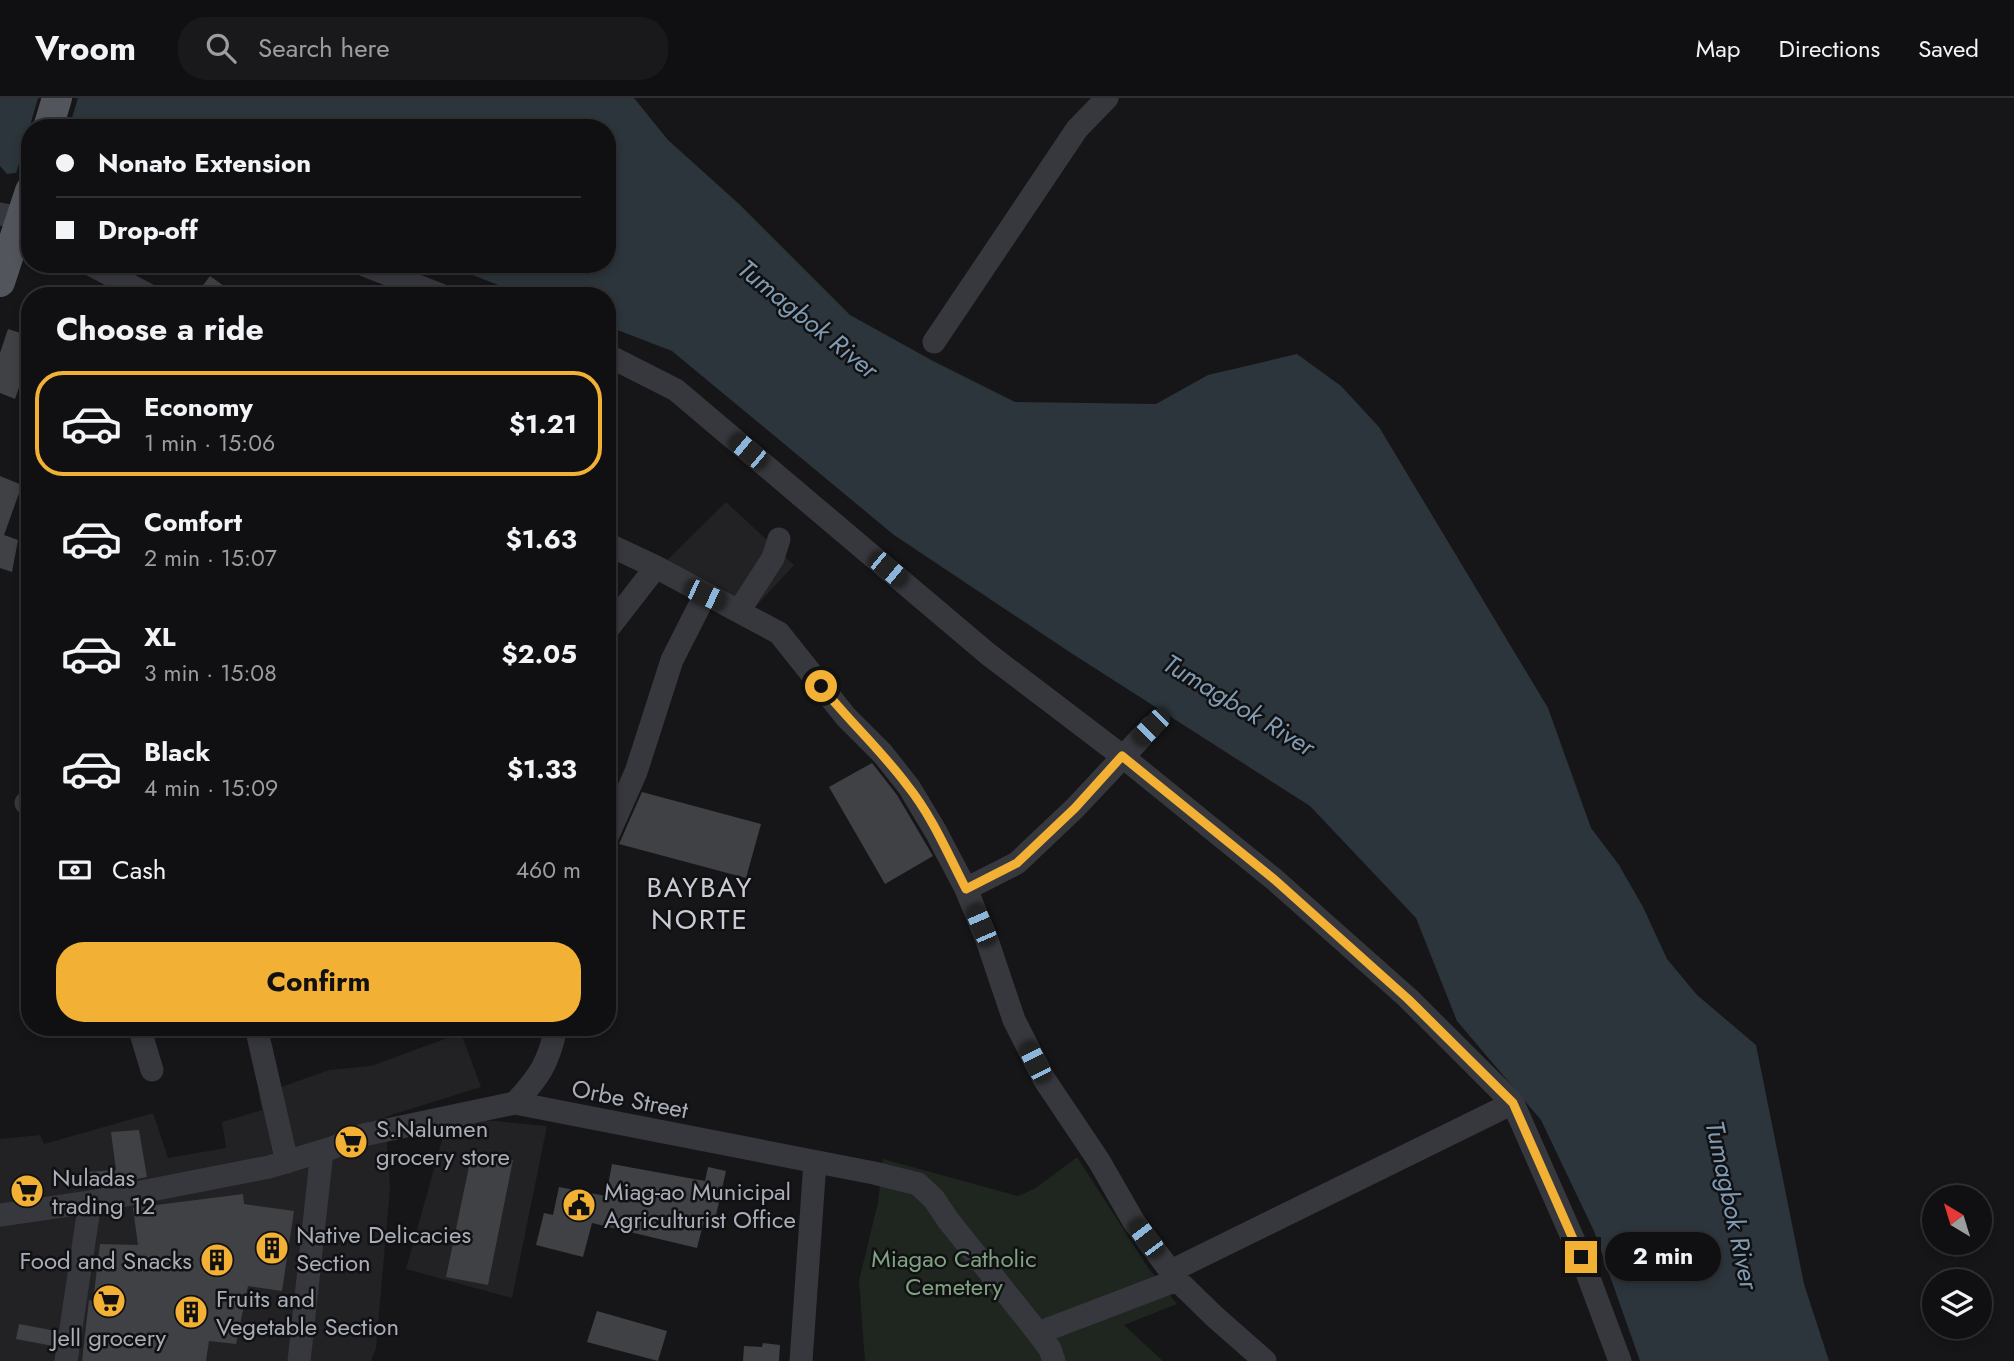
<!DOCTYPE html>
<html lang="en">
<head>
<meta charset="utf-8">
<style>
  :root { --surface:#101012; --page:#19191b; --text:#f1f3f6; --muted:#9c9d9f; --line:#303032; --accent:#f2b134 }
  body { margin:0; font-family:Jost,sans-serif; background:var(--page); color:var(--text); height:100vh; display:flex; flex-direction:column; font-size:26px; white-space:nowrap }
  * { box-sizing:border-box; margin:0 }
  p { font-size:23px; color:var(--muted) }
  .icon { flex:none; width:38px; height:38px; fill:none; stroke:currentColor; stroke-width:2; stroke-linecap:round; stroke-linejoin:round }
  .map { position:relative; flex:1; overflow:hidden }
  .details { position:absolute; left:21px; top:189px; width:595px; height:749px; display:flex; flex-direction:column; background:var(--surface); border-radius:28px; box-shadow:0 4px 10px #0003,0 0 0 2px var(--line) }
  .details>* { flex:none }
  .banner { position:absolute; left:21px; top:21px; width:595px; height:154px; border-radius:28px; box-shadow:0 4px 10px #0003,0 0 0 2px var(--line); display:grid; align-content:center; height:154px; padding:0 35px; background:var(--surface) }
  .needle { width:46px; rotate:322deg }
  .tools { position:absolute; left:1922px; top:1087px; display:grid; gap:14px }
  .tools a { display:grid; place-items:center; width:70px; height:70px; border-radius:50%; background:var(--surface); box-shadow:0 4px 10px #0003,0 0 0 2px var(--line); font-size:35px }
  .end { position:absolute; width:32px; height:32px; margin:-16px; border:9px solid #f2b134; background:#111; box-shadow:0 0 0 4px #111 }
  .from { border-radius:50% }
  .bubble { position:absolute; height:49px; border-radius:24px; background:var(--surface); box-shadow:0 4px 10px #0003,0 0 0 2px var(--line); font-size:23px; font-weight:700; line-height:49px; text-align:center }
  .car { position:absolute; width:21px; height:42px; margin:-21px -10px; border-radius:9px; box-shadow:0 0 5px 2px #0007; background:linear-gradient(#222 24%,#8ab4d8 0 40%,#222 0 76%,#8ab4d8 0 86%,#222 0) }
  .banner b { display:flex; align-items:center; gap:24px; height:66px; font-size:26px }
  .banner b+b { border-top:2px solid var(--line) }
  .banner i { width:18px; height:18px; background:var(--text) }
  ul { padding:0; list-style:none }
  li { display:flex; align-items:center; gap:21px; height:105px; margin:0 14px 10px; padding:0 21px; border:4px solid transparent; border-radius:28px }
  li div { flex:1 }
  li b { display:block; font-size:26px }
  li em { font-style:normal; font-weight:700 }
  li.active { border-color:var(--accent) }
  li>.icon { width:63px; height:63px; stroke-width:1.5 }
  h2 { padding:0 35px; font-size:32px; line-height:84px }
  .pay { display:flex; align-items:center; gap:18px; height:77px; padding:0 35px; font-size:26px }
  .pay p { margin-inline-start:auto }
  .action { display:flex; gap:14px; margin-top:auto; padding:14px 35px }
  .action a { flex:1; height:80px; border-radius:28px; background:var(--accent); color:#111; font-size:28px; font-weight:700; line-height:80px; text-align:center }
  header { display:flex; align-items:center; gap:42px; box-sizing:border-box; height:98px; padding:0 35px; background:var(--surface); border-bottom:2px solid var(--line) }
  header strong { font-size:33px }
  nav { display:flex; gap:38px; margin-inline-start:auto; font-size:24px }
  .search { width:490px; height:63px; background:var(--page); display:flex; align-items:center; gap:18px; box-sizing:border-box; padding:0 24px; border-radius:28px; color:var(--muted); font-size:26px }
  .map>svg:first-child { display:block }
</style>
</head>
<body>
<header>
<strong>Vroom</strong>
<div class="search"><svg class="icon" aria-label="search" viewBox="0 0 24 24"><circle cx="10" cy="10" r="6"/><path d="M15 15l6 6"/></svg>Search here</div>
<nav><a>Map</a><a>Directions</a><a>Saved</a></nav>
</header>
<div class="map">
<svg width="2014" height="1263" viewBox="0 0 2014 1263">
  <rect width="100%" height="100%" fill="#161618"/>
  <path fill="#222225" d="M726 404 794 467 746 519 653 476Z
    M461 935 481 989 385 1019 390 1090 376 1250 371 1263H0V1041L40 1037 44 1046 153 1015 168 1060 226 1050 222 1024 262 1012 259 997 329 972 371 968Z
    M471 1021 547 1028 512 1200 406 1171 444 1035Z"/>
  <path fill="#1e261f" d="M1077 1059 1149 1171 1177 1206 1124 1227 1163 1263H865L859 1183 878 1104 883 1061 1018 1098 1036 1090Z"/>
  <path fill="#2c353c" d="M0 0H634L668 42 739 106 850 217 933 263 1015 304 1156 306 1208 277 1297 256 1341 288 1379 329 1548 610 1591 730 1619 767 1643 809 1667 861 1697 897 1756 947 1804 1186 1829 1263H1640L1594 1133 1541 1022 1457 923 1416 820 1310 708 1068 553 894 437 672 253 607 228V198H527L444 166H607V30H30V73L7 76 0 68Z"/>
  <path fill="#161618" d="M38 0H78L69 30H30V77L15 79Z"/>
  <path fill="#404145" d="M210 178 238 198H195Z
    M8 231 30 238V258L15 301 0 295V255Z
    M0 378 22 387 4 437 18 442 12 474 0 470Z
    M872 665 897 697 933 758 885 786 829 689Z
    M642 694 761 726 746 780 619 746Z
    M139 1032 147 1079 89 1090 87 1074 116 1072 111 1034Z
    M472 1054 513 1062 488 1187 446 1179Z
    M612 1066 705 1083 708 1069 726 1073 714 1126 704 1123 697 1150 592 1125 583 1159 536 1147 544 1115 553 1117 559 1089 606 1098Z
    M243 1096 244 1106 294 1113 282 1193 248 1188 236 1246 209 1243 206 1263H82L89 1202 93 1203 100 1146 138 1147 133 1110Z
    M597 1213 667 1233 658 1263 587 1244Z
    M19 1226 56 1233 53 1248 16 1241Z
    M763 1245 780 1247 779 1263H743L744 1248 762 1249Z"/>
  <g fill="none" stroke-linecap="round" stroke-linejoin="round">
    <path stroke="#37383d" stroke-width="23" d="M0 116 30 122
      M90 166 150 198
      M362 166 443 198
      M934 244 1077 31 1107 0
      M607 257 676 292 988 556 1122 658 1275 782 1408 900 1513 1005 1581 1159 1620 1263
      M607 446 656 469 779 535 846 619 883 656 909 689 936 734 966 791 987 842 1014 922 1044 981 1099 1063 1134 1124 1177 1182 1215 1219 1265 1263
      M739 513 773 460 779 441
      M607 532 656 469
      M26 705H30
      M607 739 636 674 672 562 705 497
      M966 791 1017 765 1075 710 1151 629
      M139 929 152 972
      M256 929 287 1064
      M515 1005C539 979 549 965 556 929
      M0 1117 90 1104 269 1069 332 1050 363 1037 515 1005 874 1075 918 1086 934 1101 948 1122 1038 1235 1050 1251 1054 1263
      M1171 1173 1513 1005
      M1038 1235 1177 1182
      M66 1263 90 1104
      M299 1263 322 1053
      M801 1263 815 1064"/>
    <path stroke="#53555c" stroke-width="30" d="M48 30 57 0
      M0 184 30 93"/>
  </g>
  <g fill="none" stroke-linecap="round" stroke-linejoin="round">
    <path stroke="#f2b134" stroke-width="9" d="M821 588C848 622 881 652 907 687 932 718 948 756 966 791L1017 765 1075 710 1122 658 1275 782 1408 901 1513 1005 1581 1159"/>
  </g>
  <defs>
    <symbol id="supermarket-disc" viewBox="-11 -11 22 22"><circle r="9.5" fill="#f2b134" stroke="#111113"/><path d="M-6-5.5h2.5l.6 2H6L4.5 2H-2.5L-4.4-4H-6ZM-1.5 3.2a1.3 1.3 0 1 0 .1 0ZM3 3.2a1.3 1.3 0 1 0 .1 0Z" fill="#111"/></symbol>
    <symbol id="civic-disc" viewBox="-11 -11 22 22"><circle r="9.5" fill="#f2b134" stroke="#111113"/><path d="M-.6-6.5H3V-4.5H.6V-3L4-1V1h2V6H-6V1h2V-1L-.6-3ZM-1.2 2.5V6h2.4V2.5Z" fill="#111"/></symbol>
    <symbol id="building-disc" viewBox="-11 -11 22 22"><circle r="9.5" fill="#f2b134" stroke="#111113"/><path d="M-4-6H4V6H1V3H-1V6H-4ZM-2.5-4.3h1.7v1.8h-1.7ZM.8-4.3h1.7v1.8H.8ZM-2.5-1h1.7V.8h-1.7ZM.8-1h1.7V.8H.8Z" fill="#111"/></symbol>
  </defs>
  <g fill-rule="evenodd">
    <use href="#supermarket-disc" x="332" y="1025" width="38" height="38"/>
    <use href="#supermarket-disc" x="8" y="1074" width="38" height="38"/>
    <use href="#civic-disc" x="560" y="1088" width="38" height="38"/>
    <use href="#building-disc" x="253" y="1131" width="38" height="38"/>
    <use href="#building-disc" x="198" y="1143" width="38" height="38"/>
    <use href="#supermarket-disc" x="90" y="1184" width="38" height="38"/>
    <use href="#building-disc" x="172" y="1195" width="38" height="38"/>
  </g>
  <g text-anchor="middle" dominant-baseline="central" stroke-width="5" stroke-linejoin="round" paint-order="stroke">
    <g font-size="24" fill="#a8adb8" stroke="#111113">
      <text transform="translate(630 1001) rotate(11)">Orbe Street</text>
    </g>
    <g font-size="24" fill="#a8adb8" stroke="#111113" text-anchor="start">
      <text x="376" y="1030">S.Nalumen<tspan x="376" dy="28">grocery store</tspan></text>
      <text x="52" y="1079">Nuladas<tspan x="52" dy="28">trading 12</tspan></text>
      <text x="604" y="1093">Miag-ao Municipal<tspan x="604" dy="28">Agriculturist Office</tspan></text>
      <text x="296" y="1136">Native Delicacies<tspan x="296" dy="28">Section</tspan></text>
      <text x="192" y="1162" text-anchor="end">Food and Snacks</text>
      <text x="216" y="1200">Fruits and<tspan x="216" dy="28">Vegetable Section</tspan></text>
      <text x="109" y="1239" text-anchor="middle">Jell grocery</text>
    </g>
    <g font-size="24" fill="#7fa381" stroke="#111113">
      <text x="954" y="1160">Miagao Catholic<tspan x="954" dy="28">Cemetery</tspan></text>
    </g>
    <g font-size="26" font-style="italic" fill="#7f9bb3" stroke="#111113">
      <text transform="translate(808 221) rotate(39)">Tumagbok River</text>
      <text transform="translate(1239 607) rotate(31)">Tumagbok River</text>
      <text transform="translate(1732 1107) rotate(78)">Tumagbok River</text>
    </g>
    <g font-size="28" letter-spacing="2" fill="#c9ccd4" stroke="#111113">
      <text x="700" y="789">BAYBAY<tspan x="700" dy="32">NORTE</tspan></text>
    </g>
  </g>
</svg>
<div class="tools">
<a><svg class="needle" viewBox="-14 -14 28 28"><path d="M0-13l5 13h-10z" fill="#e53935"/><path d="M0 13l5-13h-10z" fill="#9c9d9f"/></svg></a>
<a><svg class="icon" aria-label="layers" viewBox="0 0 24 24"><path d="M12 4l9 5-9 5-9-5zM3 14l9 5 9-5"/></svg></a>
</div>
<i class="end from" style="left:821px;top:588px"></i>
<i class="end" style="left:1581px;top:1159px"></i>
<div class="bubble" style="left:1605px;top:1134px;width:116px">2 min</div>
<i class="car" style="left:748px;top:353px;rotate:310deg"></i>
<i class="car" style="left:888px;top:471px;rotate:130deg"></i>
<i class="car" style="left:705px;top:497px;rotate:115deg"></i>
<i class="car" style="left:1151px;top:629px;rotate:225deg"></i>
<i class="car" style="left:981px;top:827px;rotate:337deg"></i>
<i class="car" style="left:1035px;top:964px;rotate:333deg"></i>
<i class="car" style="left:1146px;top:1140px;rotate:323deg"></i>
<div class="banner">
<b><i class="from"></i>Nonato Extension</b>
<b><i></i>Drop-off</b>
</div>
<section class="details">
<h2>Choose a ride</h2>
<ul>
<li class="active"><svg class="icon" aria-label="car" viewBox="0 0 24 24"><path d="M5 17H2v-5l4-1 3-4h7l3 4 3 1v5h-3M9 17h6M6 11h13"/><circle cx="7" cy="17" r="2"/><circle cx="17" cy="17" r="2"/></svg><div><b>Economy</b><p>1 min · 15:06</p></div><em>$1.21</em></li>
<li><svg class="icon" aria-label="car" viewBox="0 0 24 24"><path d="M5 17H2v-5l4-1 3-4h7l3 4 3 1v5h-3M9 17h6M6 11h13"/><circle cx="7" cy="17" r="2"/><circle cx="17" cy="17" r="2"/></svg><div><b>Comfort</b><p>2 min · 15:07</p></div><em>$1.63</em></li>
<li><svg class="icon" aria-label="car" viewBox="0 0 24 24"><path d="M5 17H2v-5l4-1 3-4h7l3 4 3 1v5h-3M9 17h6M6 11h13"/><circle cx="7" cy="17" r="2"/><circle cx="17" cy="17" r="2"/></svg><div><b>XL</b><p>3 min · 15:08</p></div><em>$2.05</em></li>
<li><svg class="icon" aria-label="car" viewBox="0 0 24 24"><path d="M5 17H2v-5l4-1 3-4h7l3 4 3 1v5h-3M9 17h6M6 11h13"/><circle cx="7" cy="17" r="2"/><circle cx="17" cy="17" r="2"/></svg><div><b>Black</b><p>4 min · 15:09</p></div><em>$1.33</em></li>
</ul>
<div class="pay"><svg class="icon" aria-label="cash" viewBox="0 0 24 24"><path d="M3 7h18v10H3z"/><circle cx="12" cy="12" r="2"/></svg>Cash<p>460 m</p></div>
<div class="action"><a>Confirm</a></div>
</section>
</div>
</body>
</html>
